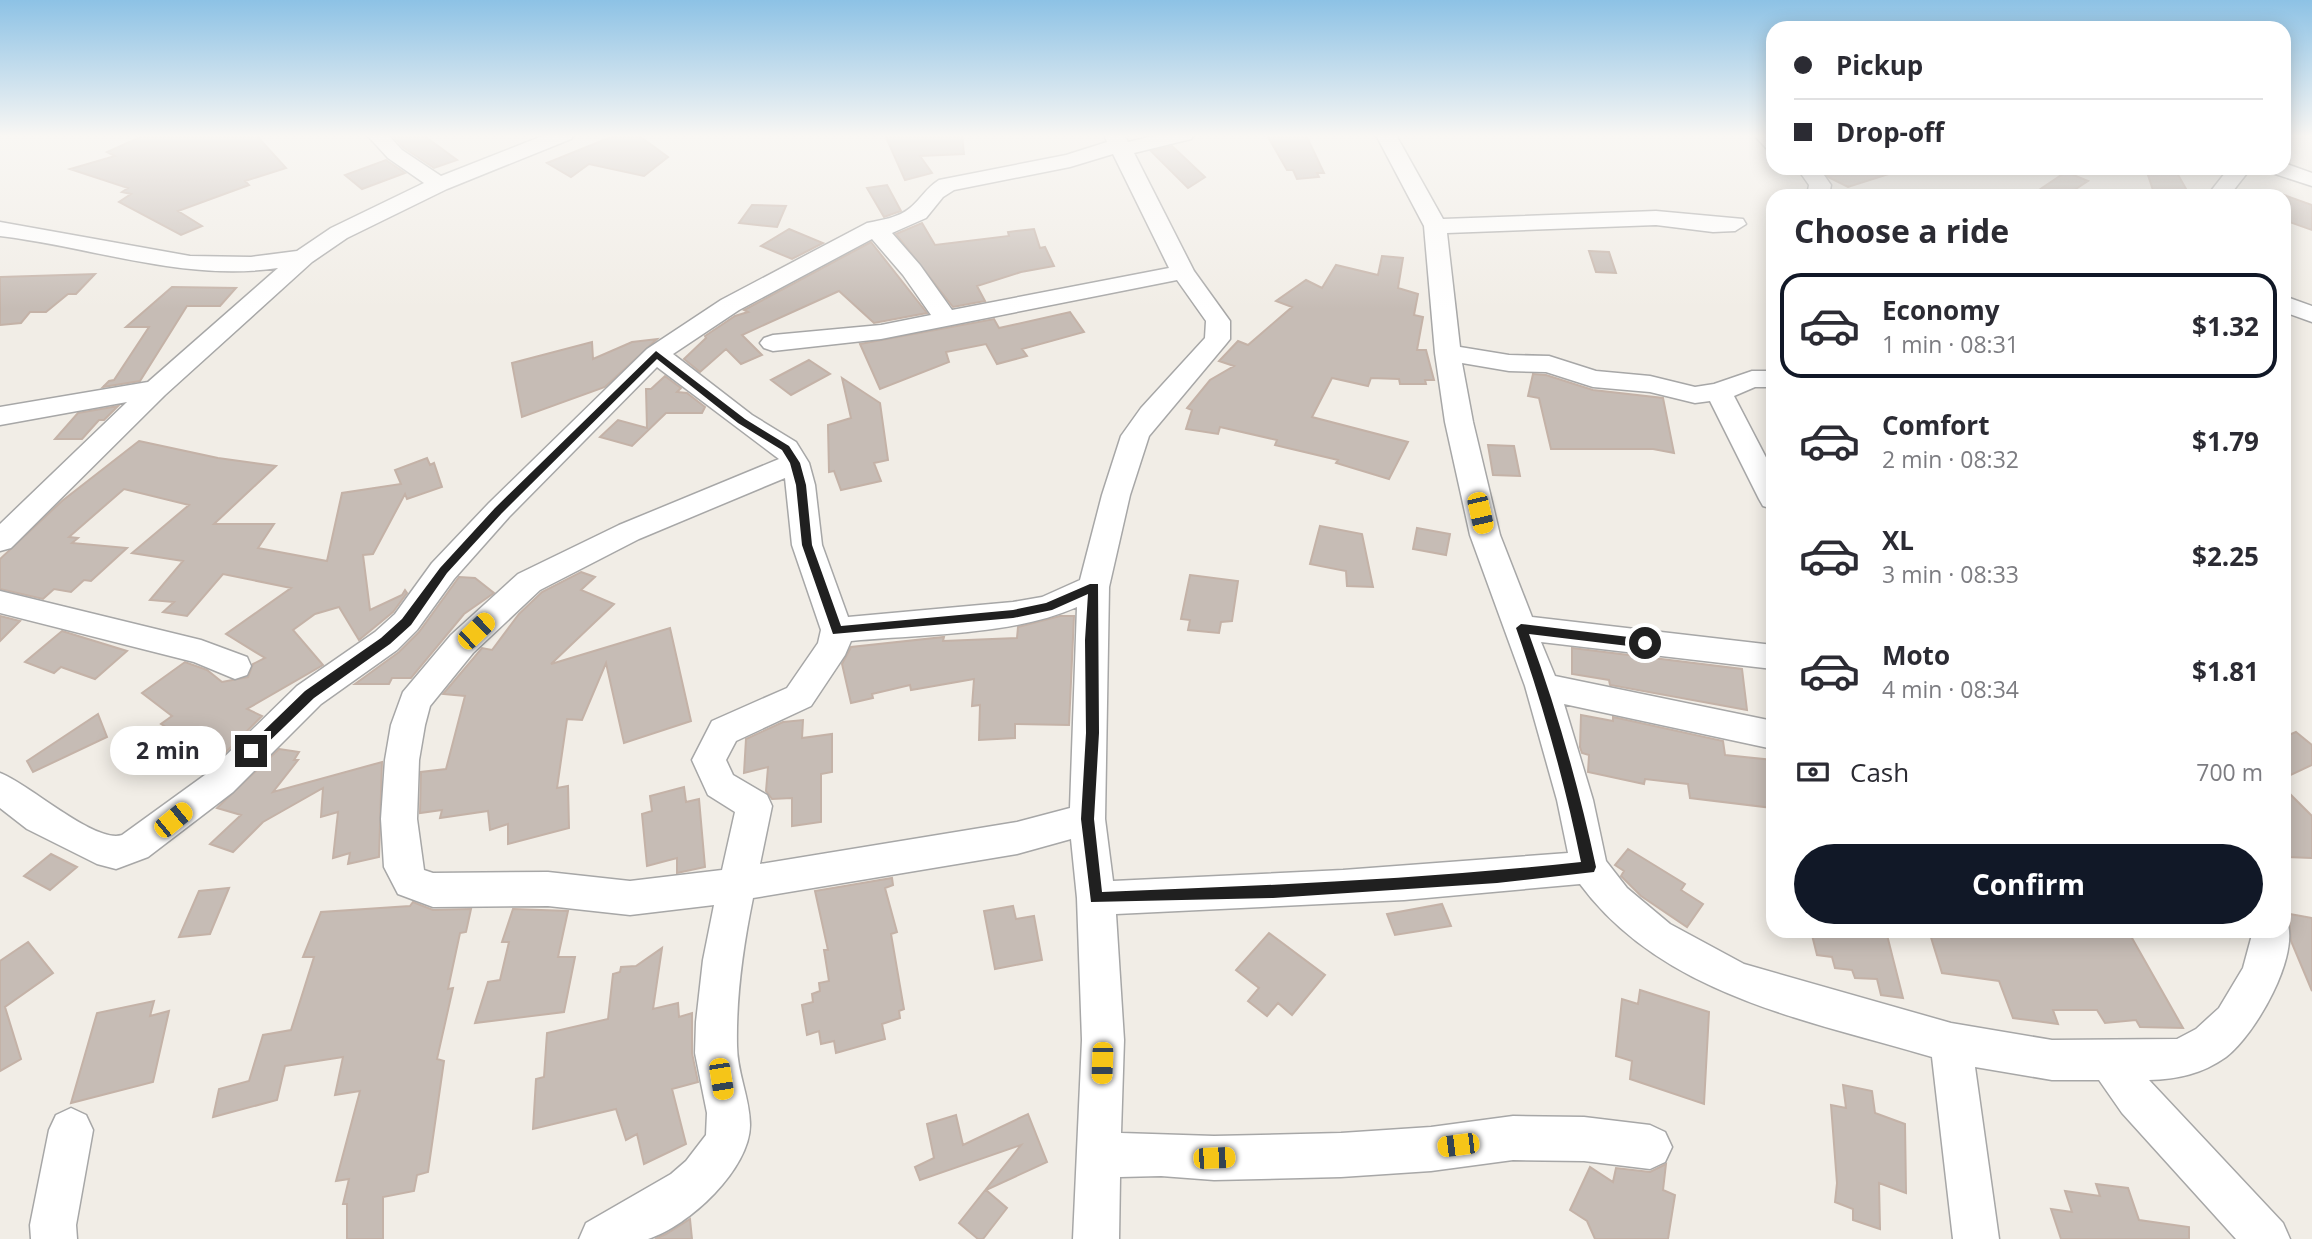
<!DOCTYPE html>
<html lang="en">
<head>
<meta charset="utf-8">
<style>
  :root { --surface:#fff; --page:#f7f7f7; --text:#2b2b33; --muted:#7c7c81; --line:#e1e1e2; --accent:#111827 }
  body { margin:0; font-family:"Open Sans",sans-serif; background:var(--page); color:var(--text); height:100vh; display:flex; flex-direction:column; font-size:26px; white-space:nowrap }
  * { box-sizing:border-box; margin:0 }
  p { font-size:23px; color:var(--muted) }
  .icon { flex:none; width:38px; height:38px; fill:none; stroke:currentColor; stroke-width:2; stroke-linecap:round; stroke-linejoin:round }
  .map { position:relative; flex:1; overflow:hidden }
  .sheet { position:absolute; left:1766px; top:189px; width:525px; height:749px; display:flex; flex-direction:column; background:var(--surface); border-radius:21px; box-shadow:0 4px 18px #0003 }
  .sheet>* { flex:none }
  .hud { position:absolute; left:1766px; top:21px; width:525px; height:154px; border-radius:21px; box-shadow:0 4px 18px #0003; display:grid; align-content:center; height:154px; padding:0 28px; background:var(--surface) }
  .end { position:absolute; width:32px; height:32px; margin:-16px; border:9px solid #202020; background:#fff; box-shadow:0 0 0 4px #fff }
  .from { border-radius:50% }
  .bubble { position:absolute; height:49px; border-radius:24px; background:var(--surface); box-shadow:0 4px 18px #0003; font-size:23px; font-weight:700; line-height:49px; text-align:center }
  .car { position:absolute; width:21px; height:42px; margin:-21px -10px; border-radius:9px; box-shadow:0 0 5px 2px #0007; background:linear-gradient(#f5c518 24%,#345 0 40%,#f5c518 0 76%,#345 0 86%,#f5c518 0) }
  .hud b { display:flex; align-items:center; gap:24px; height:66px; font-size:26px }
  .hud b+b { border-top:2px solid var(--line) }
  .hud i { width:18px; height:18px; background:var(--text) }
  ul { padding:0; list-style:none }
  li { display:flex; align-items:center; gap:21px; height:105px; margin:0 14px 10px; padding:0 14px; border:4px solid transparent; border-radius:21px }
  li div { flex:1 }
  li b { display:block; font-size:26px }
  li em { font-style:normal; font-weight:700 }
  li.selected { border-color:var(--accent) }
  li>.icon { width:63px; height:63px; stroke-width:1.5 }
  h2 { padding:0 28px; font-size:32px; line-height:84px }
  .pay { display:flex; align-items:center; gap:18px; height:77px; padding:0 28px; font-size:26px }
  .pay p { margin-inline-start:auto }
  .action { display:flex; gap:14px; margin-top:auto; padding:14px 28px }
  .action a { flex:1; height:80px; border-radius:42px; background:var(--accent); color:#fff; font-size:28px; font-weight:700; line-height:80px; text-align:center }
  .map>svg:first-child { display:block }
</style>
</head>
<body>
<div class="map">
<svg width="2312" height="1239" viewBox="0 0 2312 1239">
  <rect width="100%" height="100%" fill="#f1ede6"/>
  <path fill="#c6bcb5" stroke="#c4b2a7" stroke-width="2" d="M145 135H256L286 168 245 181 249 185 178 211 202 226 181 235 119 202 131 194 122 192 128 188 70 169 115 156 107 152Z
    M392 135H423L457 160 434 168 404 148Z
    M616 135H638L668 157 644 176 589 164 571 177 547 163Z
    M885 135H962L964 154 920 156 932 173 905 180Z
    M1267 135H1306L1324 173H1317L1319 177 1297 179 1293 170H1287Z
    M1172 146 1205 177 1188 188 1151 151Z
    M386 160 405 173 362 189 345 175Z
    M1822 168H1895V172L1848 187 1828 177Z
    M2066 172 2088 181 2065 196H2030Z
    M2147 172 2177 173 2190 196H2155Z
    M887 185 901 211 884 217 867 188Z
    M2284 195 2312 205V230L2284 220Z
    M752 205 786 206 777 227 739 223Z
    M922 223 935 245 1009 236 1008 232 1034 229 1040 248 1045 247 1054 266 1021 272 977 286 985 301 953 307 896 234Z
    M789 229 823 243 792 259 761 246Z
    M871 242 927 313 874 323 839 291 742 335 762 355 741 364 726 349 700 372 684 359 706 338 705 336 735 316 748 312 744 310Z
    M1589 251 1609 252 1616 273 1596 272Z
    M1382 256 1403 258 1398 288 1418 294 1414 315 1423 317 1417 350H1426L1434 380H1425L1426 384H1400L1399 379 1371 378 1368 386 1332 378 1312 417 1408 442 1389 479 1336 463 1338 460 1275 445 1277 440 1220 427 1218 434 1186 429 1192 410 1187 408 1210 380 1234 366 1219 361 1238 341 1248 345 1292 307 1276 301 1306 280 1322 288 1336 265 1378 275Z
    M95 274 76 294H68L46 312H30L21 323 0 325V277Z
    M172 287 236 288 220 306H187L140 381 103 387 109 381 114 380 149 327H126Z
    M1070 312 1084 332 1022 349 1027 356 997 364 986 344 946 352 949 362 880 389 860 344 994 319 999 328Z
    M657 339 605 387 522 417 512 363 592 342 593 359 632 342Z
    M809 360 830 374 791 395 771 380Z
    M1533 374 1546 375 1593 390 1663 398 1674 453 1653 449H1551L1539 398 1528 396Z
    M665 376 681 388 677 392 687 393 705 407 702 413H666L632 446 600 437 618 420 647 428 646 389H651Z
    M842 378 880 403 888 460 874 463 881 481 841 490 834 471 829 472 828 425 851 418Z
    M118 406 104 420H99L82 439H55L78 413Z
    M139 441 218 458 276 466 214 524H274L258 548 327 561 342 493 401 484 395 470 427 458 430 465 434 463 442 487 407 499 405 494 373 554 363 555 370 610 402 595 405 590 407 593 393 612 359 640 339 607 315 614 293 630 323 665 247 709 262 716 214 764 166 734 171 730 161 724 172 716 142 693 185 662 207 670 222 682 248 677 253 664 265 658 226 634 291 588 223 574 187 616 163 612 174 602 150 600 183 561 132 553 189 505 124 489 69 537 78 538 72 543 127 548 91 581 84 580 71 592 54 589 43 599 0 589V559L62 501Z
    M1488 445 1514 446 1520 476 1493 475Z
    M1320 526 1362 534 1373 587 1347 586 1346 571 1310 564Z
    M1417 528 1450 534 1446 555 1413 549Z
    M581 572 595 577 581 590 614 604 551 664 670 628 691 721 624 743 606 663 582 720 567 719 557 788 568 786 569 828 508 844V824L490 830 488 811 440 818 442 810 420 813 421 772 446 769 465 696 443 694 482 648 492 650 519 614 542 592Z
    M1190 575 1238 581 1232 621 1221 622 1219 633 1188 630 1190 620 1181 619Z
    M459 577 475 578 494 593 464 614 411 678H392L389 684H355L399 652 419 632Z
    M0 616 20 621 0 641Z
    M1060 616H1074L1069 725 1015 724V738L979 740 980 705 972 706 974 679 911 690 910 685 872 694 873 698 851 703 842 664 851 647 944 637 943 641 1017 638 1018 627Z
    M62 631 127 651 95 679 61 667 54 673 25 662Z
    M1572 648 1742 669 1747 710 1610 685 1609 680 1572 674Z
    M98 714 107 737 33 772 27 761Z
    M1581 715 1613 721V717L1723 741 1725 755 1773 760V808L1690 798 1688 784 1645 779 1644 784 1588 772 1589 755 1582 753 1580 747Z
    M803 720 802 738 832 734V772L821 774V822L792 826V798L772 799 766 791 768 767 744 773 746 739 783 722Z
    M2296 732 2312 745V765L2284 778V737Z
    M279 749 299 752 294 760H298L273 792 382 762 379 857 348 864 350 853 333 858 338 812 321 817 323 788 263 822 233 852 210 844 241 815 217 808Z
    M684 787 686 802 699 799 705 867 677 873V858L647 866 642 814 652 811 650 796Z
    M2284 788 2312 816V858L2284 857Z
    M1628 849 1685 884 1681 890 1703 904 1687 927 1641 896 1621 876 1624 871 1615 865Z
    M51 854 77 867 50 890 24 876Z
    M892 878 893 885 885 888 897 932 891 934 904 1009 899 1011 900 1018 882 1024 885 1039 836 1053 834 1041 821 1044 819 1031 807 1035 802 1005 813 1002 812 994 820 991 819 983 829 981 824 950H828L815 891Z
    M229 888 210 934 179 937 199 891Z
    M413 902 433 910 471 909 466 932 460 933 448 989 453 988 437 1059 444 1061 428 1172 417 1175 414 1191 383 1197V1239H347V1204H343L349 1179 336 1181 360 1091 335 1095 343 1057 285 1066 277 1100 213 1117 219 1089 249 1081 263 1035 291 1030 314 957H303L321 912 410 906Z
    M1442 904 1451 926 1395 935 1387 914Z
    M1013 906 1016 919 1034 916 1042 960 995 969 984 911Z
    M513 909 568 911 558 957H575L564 1012 475 1023 488 982 500 980 509 942H502Z
    M2284 913 2312 918V991L2291 941 2289 918H2284Z
    M1811 931H1886L1903 998 1881 995 1877 979 1855 978 1852 970 1835 968 1832 957 1817 955Z
    M1929 931H2042L2044 934 2087 937 2084 931H2128L2183 1028 2140 1027 2136 1020 2105 1023 2097 1010H2053L2058 1024 2013 1018 1999 981 1942 973Z
    M1269 933 1325 975 1292 1015 1278 1003 1267 1016 1248 1001 1259 988 1236 970Z
    M28 942 53 973 5 1007 21 1059 0 1071V961Z
    M662 948 653 1009 678 1003 679 1017 692 1013V1053L698 1082 672 1089 686 1144 644 1164 637 1134 626 1140 616 1109 533 1129 536 1079 544 1077 547 1033 608 1019 613 974 620 972 621 967 636 966Z
    M1640 990 1709 1012 1704 1104 1630 1079 1632 1061 1616 1056 1622 999 1638 1004Z
    M154 1001 150 1016 169 1011 153 1082 71 1103 97 1013Z
    M1843 1085 1872 1091 1875 1113 1905 1124 1906 1193 1879 1183 1880 1229 1853 1220V1209L1835 1202 1837 1183 1831 1105 1846 1108Z
    M1028 1114 1047 1162 986 1190 1007 1208 983 1239H978L959 1223 1021 1145 920 1180 915 1167 934 1158 927 1124 956 1115 963 1145Z
    M1666 1164 1663 1190 1675 1195 1668 1239H1595L1587 1221 1570 1210 1590 1167 1613 1182 1616 1168 1650 1172Z
    M2096 1184 2128 1188 2139 1220 2189 1227V1239H2061L2051 1209 2072 1212 2065 1191 2100 1196Z
    M690 1219 692 1239H655L666 1234Z"/>
  <g fill="none" stroke-linecap="round" stroke-linejoin="round">
    <defs>
      <path id="minor" d="M367 135H388L402 150 441 176 545 135H574L571 139 447 189 347 238 312 262 165 395 11 548 0 551V524L127 402 0 425V407L148 382 278 268C184 282 92 247 0 236V222L190 256 251 257 297 251 331 228 424 183 388 158Z
        M1104 135H1124L1128 142 1158 135H1194L1191 139 1134 153 1194 271 1230 321V339L1226 344 1149 436 1130 495 1109 587 1105 819 1113 881 1343 870 1568 853 1557 800 1525 686 1470 535 1445 422 1435 353 1424 226 1376 135H1396L1443 219 1656 211 1743 219 1746 224 1735 231 1713 232 1656 225 1447 233 1460 347 1509 355 1549 356 1596 371 1650 376 1695 387 1714 384 1752 371H1773V387H1755L1734 396 1773 471V509L1763 506 1759 499 1710 401 1695 403 1650 392 1593 387 1546 372 1509 371 1462 363 1473 422 1500 535 1532 617 1773 645V669L1541 642 1555 676 1773 721V749L1564 704 1593 800 1606 861 1627 888 1670 924 1744 964 1951 1023 2052 1040 2177 1039 2196 1029 2219 1008 2243 968 2253 931H2284L2286 919C2302 954 2255 1035 2226 1057 2202 1074 2178 1079 2149 1080L2283 1223 2290 1239H2236L2122 1113 2099 1080H2052L1975 1067 1999 1239H1953L1932 1057C1807 1020 1662 995 1580 884L1404 900 1116 914 1124 1040 1121 1133 1214 1136 1341 1133 1431 1127 1513 1116 1584 1117 1650 1125 1665 1132 1672 1147 1665 1162 1650 1169 1584 1161 1513 1160 1431 1171 1341 1177 1214 1180 1161 1176 1120 1177 1119 1239H1073L1082 1040 1077 898 1071 839 1017 854 753 898C743 947 736 996 737 1046 737 1073 750 1098 750 1125 750 1169 689 1226 648 1239 632 1239 598 1239 579 1239L586 1223 671 1174 686 1161 706 1135 707 1113 695 1053 696 1022 703 960 714 905 630 915 548 906 433 907 398 894 384 867 381 819 385 760 391 725 403 692 451 635 518 574 619 525 779 459 657 367 509 517 454 579 417 630 397 650 321 704 233 792 148 857 116 869 97 864 27 829 0 808V773C28 783 95 844 122 835L209 772 297 686 375 632 395 614 432 563 489 503 647 349 721 300 867 223C881 220 898 218 910 208 921 199 926 188 939 180L1066 155 1107 142ZM1113 154 1169 268 952 310 920 265 892 233 926 218 943 197 954 190 1070 167ZM872 239 903 275 931 315 881 325 773 335 764 338 760 343 764 348 773 351 881 339 1177 280 1206 321 1205 338 1141 408 1121 436 1102 495 1080 580 1042 597 1013 602 848 617 822 545 815 485 809 463 796 442 752 415 673 354 739 310ZM785 478 792 545 821 630 818 643 787 688 712 721 692 760 708 795 735 812 722 870 630 881 548 872 433 873 424 870 417 819 419 760 425 725 430 706 473 653 540 590 639 539ZM1077 607 1070 808 1017 822 760 864 772 806 767 795 733 775 726 760 736 741 811 706 845 655 851 641C923 634 1011 636 1077 607Z
        M1754 135H1773V150L1766 148Z
        M2284 163 2312 173V186L2272 173 2269 168H2284Z
        M1797 168H1819L1831 185 1829 196H1807L1809 185Z
        M2229 168H2251L2229 196H2207Z
        M2284 296 2312 306V322L2284 312Z
        M0 591 201 640 247 657 251 666 247 675 235 679 194 662 0 613Z
        M71 1108 86 1115 93 1130 76 1225 77 1239H31L30 1225 49 1130 56 1115Z"/>
    </defs>
    <use href="#minor" stroke="#a7a7a7" stroke-width="3"/>
    <use href="#minor" fill="#fff" fill-rule="evenodd"/>
  </g>
  <linearGradient id="sky" x2="0" y2="1"><stop stop-color="#8dc2e5"/><stop offset="0.44" stop-color="#f9f7f4"/><stop offset="1" stop-color="#f9f7f4" stop-opacity="0"/></linearGradient>
  <rect width="2312" height="309" fill="url(#sky)"/>
  <path fill="#202020" d="M656 351 745 419 789 446 800 463 806 485 812 545 841 626 1013 610 1046 603 1090 584H1098L1099 733 1094 819 1102 892C1262 886 1422 879 1581 862 1565 783 1543 705 1516 628L1521 624 1645 639 1651 643 1645 648 1529 634C1557 710 1579 788 1596 867L1594 872 1497 883 1273 898 1091 902 1081 819 1086 733 1085 640 1088 594 1052 610 1013 618 833 634 802 545 796 485 790 463 782 450 738 423 657 359 502 513 447 573 411 625 390 644 314 698 255 755H246V748L305 691 381 638 402 619 440 568 495 508Z"/>
</svg>
<i class="end from" style="left:1645px;top:643px"></i>
<i class="end" style="left:251px;top:751px"></i>
<div class="bubble" style="left:110px;top:726px;width:116px">2 min</div>
<i class="car" style="left:1480px;top:513px;rotate:167deg"></i>
<i class="car" style="left:476px;top:631px;rotate:46deg"></i>
<i class="car" style="left:173px;top:820px;rotate:51deg"></i>
<i class="car" style="left:1102px;top:1063px;rotate:182deg"></i>
<i class="car" style="left:721px;top:1079px;rotate:171deg"></i>
<i class="car" style="left:1458px;top:1145px;rotate:263deg"></i>
<i class="car" style="left:1214px;top:1158px;rotate:88deg"></i>
<div class="hud">
<b><i class="from"></i>Pickup</b>
<b><i></i>Drop-off</b>
</div>
<section class="sheet">
<h2>Choose a ride</h2>
<ul>
<li class="selected"><svg class="icon" aria-label="car" viewBox="0 0 24 24"><path d="M5 17H2v-5l4-1 3-4h7l3 4 3 1v5h-3M9 17h6M6 11h13"/><circle cx="7" cy="17" r="2"/><circle cx="17" cy="17" r="2"/></svg><div><b>Economy</b><p>1 min · 08:31</p></div><em>$1.32</em></li>
<li><svg class="icon" aria-label="car" viewBox="0 0 24 24"><path d="M5 17H2v-5l4-1 3-4h7l3 4 3 1v5h-3M9 17h6M6 11h13"/><circle cx="7" cy="17" r="2"/><circle cx="17" cy="17" r="2"/></svg><div><b>Comfort</b><p>2 min · 08:32</p></div><em>$1.79</em></li>
<li><svg class="icon" aria-label="car" viewBox="0 0 24 24"><path d="M5 17H2v-5l4-1 3-4h7l3 4 3 1v5h-3M9 17h6M6 11h13"/><circle cx="7" cy="17" r="2"/><circle cx="17" cy="17" r="2"/></svg><div><b>XL</b><p>3 min · 08:33</p></div><em>$2.25</em></li>
<li><svg class="icon" aria-label="car" viewBox="0 0 24 24"><path d="M5 17H2v-5l4-1 3-4h7l3 4 3 1v5h-3M9 17h6M6 11h13"/><circle cx="7" cy="17" r="2"/><circle cx="17" cy="17" r="2"/></svg><div><b>Moto</b><p>4 min · 08:34</p></div><em>$1.81</em></li>
</ul>
<div class="pay"><svg class="icon" aria-label="cash" viewBox="0 0 24 24"><path d="M3 7h18v10H3z"/><circle cx="12" cy="12" r="2"/></svg>Cash<p>700 m</p></div>
<div class="action"><a>Confirm</a></div>
</section>
</div>
</body>
</html>
